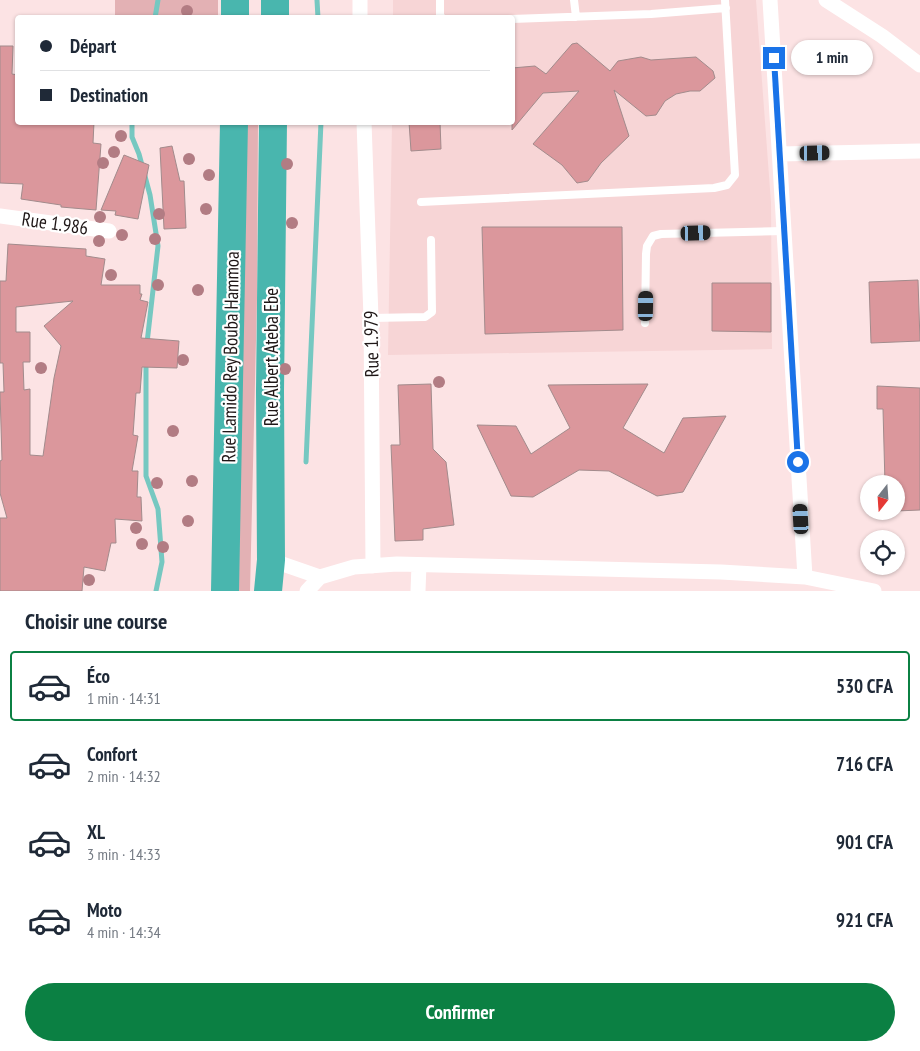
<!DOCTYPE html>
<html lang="fr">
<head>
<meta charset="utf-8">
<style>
  :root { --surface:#fff; --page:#f2f2f3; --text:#1f2937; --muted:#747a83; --line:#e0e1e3; --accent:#0b8043 }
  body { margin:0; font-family:"PT Sans Narrow",sans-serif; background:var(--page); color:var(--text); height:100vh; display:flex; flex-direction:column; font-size:19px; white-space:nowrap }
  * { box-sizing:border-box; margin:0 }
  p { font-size:16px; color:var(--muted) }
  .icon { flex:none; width:28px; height:28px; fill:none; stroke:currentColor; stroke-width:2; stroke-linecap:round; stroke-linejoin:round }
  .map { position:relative; height:591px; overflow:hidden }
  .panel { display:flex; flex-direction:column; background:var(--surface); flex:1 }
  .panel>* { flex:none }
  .banner { position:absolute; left:15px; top:15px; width:500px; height:110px; border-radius:5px; box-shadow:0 1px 4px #0004; display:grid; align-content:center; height:110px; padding:0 25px; background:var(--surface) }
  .needle { width:32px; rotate:197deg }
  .tools { position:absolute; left:860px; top:475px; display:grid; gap:10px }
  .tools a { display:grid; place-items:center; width:45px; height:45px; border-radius:50%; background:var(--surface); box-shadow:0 1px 4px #0004; font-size:25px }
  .end { position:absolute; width:22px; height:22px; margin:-11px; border:6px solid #1a73e8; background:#fff; box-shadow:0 0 0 2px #fff }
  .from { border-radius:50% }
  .bubble { position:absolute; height:35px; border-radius:18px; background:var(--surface); box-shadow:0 1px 4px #0004; font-size:16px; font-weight:600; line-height:35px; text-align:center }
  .car { position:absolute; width:15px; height:30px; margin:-15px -8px; border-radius:6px; box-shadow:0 0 4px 1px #0007; background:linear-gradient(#222 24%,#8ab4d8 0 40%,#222 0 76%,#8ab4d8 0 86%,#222 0) }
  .banner b { display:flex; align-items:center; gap:18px; height:48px; font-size:19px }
  .banner b+b { border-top:1px solid var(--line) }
  .banner i { width:12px; height:12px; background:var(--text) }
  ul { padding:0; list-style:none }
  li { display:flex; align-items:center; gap:15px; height:70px; margin:0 10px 8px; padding:0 15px; border:2px solid transparent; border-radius:5px }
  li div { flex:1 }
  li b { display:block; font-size:19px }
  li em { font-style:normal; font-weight:600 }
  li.active { border-color:var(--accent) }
  li>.icon { width:45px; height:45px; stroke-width:1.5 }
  h2 { padding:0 25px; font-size:22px; line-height:60px }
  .button { display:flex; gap:10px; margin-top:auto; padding:10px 25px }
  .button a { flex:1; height:58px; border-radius:30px; background:var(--accent); color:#fff; font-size:20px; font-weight:600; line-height:58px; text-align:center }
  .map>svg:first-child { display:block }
</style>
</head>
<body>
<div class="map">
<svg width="920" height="591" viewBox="0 0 920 591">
  <rect width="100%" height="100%" fill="#fce3e4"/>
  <path fill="#f7d5d6" d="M393 0H756L771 203 772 349 388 355 392 123 512 122V18L393 17Z"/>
  <path fill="#e3b1b4" d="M115 0H218V17H115Z
    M240 123H258L257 298 250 591H233Z"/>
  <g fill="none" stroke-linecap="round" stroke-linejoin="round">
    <path stroke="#76c8c1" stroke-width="5" d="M317 0 318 18
      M155 18 158 0
      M132 122V137L139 154 150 195 158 246 147 343
      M146 362V476L158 509 162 562 156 591
      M306 462 321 122"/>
  </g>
  <path fill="#db979c" stroke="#a28b8c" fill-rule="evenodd" d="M577 43 610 71 618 61 641 57 651 60 696 57 713 71 715 78 700 91H690L676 94 665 101 656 115 646 116 614 90 629 136 601 163 588 181 577 183 562 165 533 144 579 91 543 93 512 130V68L535 66 546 74 572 44Z
    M0 46H13L12 74 18 75V122H94L93 143 101 144 96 210 61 207V205L21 199 23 184 0 183Z
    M409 122H440L441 149 411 151Z
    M172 146 180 181H184L186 228 164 229 160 148Z
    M124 155 149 165 138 219 115 215 116 211 101 210Z
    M482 227H622L623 330 485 334Z
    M8 244 86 249V256L105 259 101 285H140V294H142L140 300 148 302 141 338 179 341 177 368 142 367 140 393H136L133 435 138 436 132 471H138L137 497H141L142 521 115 519 116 543H111L105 571 84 567 82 591H0V518H7L0 493V461L2 460 0 392H4L3 363H0V281H6ZM73 301 44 326 61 346 54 378 43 456 30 455V389L24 390 23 362H30V332H16V307Z
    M918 280 920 341 871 343 869 282Z
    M712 283H771V332L712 331Z
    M431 384 433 449 446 462 454 525 423 529V540L395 541 391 445H400L398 385Z
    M648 384 623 428 664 453 683 418 726 416 683 492 657 496 609 471 579 470 533 497 511 496 477 425 516 426 531 454 570 428 548 385Z
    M877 386 920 388V510L896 511V484H885L883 409H877Z"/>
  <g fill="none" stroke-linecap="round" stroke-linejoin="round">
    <path stroke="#fff" stroke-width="8" d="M440 0V15L442 18
      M574 0 576 17
      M512 19 651 14 726 8
      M421 202 714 188 727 185 735 175 725 0
      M371 318 425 317 432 312 431 240
      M645 323 646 254 647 246 653 236 661 234 784 231"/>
    <path stroke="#fff" stroke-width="15" d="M770 0 805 577
      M826 0 882 36 920 65
      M360 18V0
      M364 122 371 318 373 566
      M780 154 920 151
      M0 216 109 231
      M271 560 320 577
      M307 591 320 577 354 567 397 564 721 572 805 577 874 591
      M418 591 419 565"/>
    <path stroke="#49b6ae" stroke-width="28" d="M235 18V0
      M275 18V0
      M225 591 234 122
      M268 591 271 560 270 391 273 122"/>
  </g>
  <g fill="#b27c83">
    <circle cx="187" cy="11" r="6"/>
    <circle cx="121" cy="136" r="6"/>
    <circle cx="114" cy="152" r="6"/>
    <circle cx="189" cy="159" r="6"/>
    <circle cx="103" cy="163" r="6"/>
    <circle cx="287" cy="164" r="6"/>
    <circle cx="209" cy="175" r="6"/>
    <circle cx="206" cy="209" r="6"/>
    <circle cx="159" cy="214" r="6"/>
    <circle cx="100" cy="217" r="6"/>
    <circle cx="292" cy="223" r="6"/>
    <circle cx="122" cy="235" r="6"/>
    <circle cx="155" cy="239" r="6"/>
    <circle cx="99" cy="241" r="6"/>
    <circle cx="111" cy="275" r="6"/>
    <circle cx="158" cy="285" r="6"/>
    <circle cx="198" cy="290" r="6"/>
    <circle cx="183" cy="360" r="6"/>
    <circle cx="41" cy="368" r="6"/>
    <circle cx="285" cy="369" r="6"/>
    <circle cx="439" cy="382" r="6"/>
    <circle cx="173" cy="431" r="6"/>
    <circle cx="192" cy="481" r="6"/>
    <circle cx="157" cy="483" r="6"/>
    <circle cx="188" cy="521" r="6"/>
    <circle cx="136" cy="528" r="6"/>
    <circle cx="142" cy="544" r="6"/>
    <circle cx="163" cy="547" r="6"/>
    <circle cx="89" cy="580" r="6"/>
  </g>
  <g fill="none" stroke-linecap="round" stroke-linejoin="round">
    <path stroke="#1a73e8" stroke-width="6" d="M774 58 798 462"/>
  </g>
  <g text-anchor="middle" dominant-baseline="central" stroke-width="4.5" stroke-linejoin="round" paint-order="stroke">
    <g font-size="19" fill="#1f1717" stroke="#fff">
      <text transform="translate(55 223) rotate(8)">Rue 1.986</text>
      <text transform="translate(371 344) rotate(-91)">Rue 1.979</text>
      <text transform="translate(230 357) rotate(-89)">Rue Lamido Rey Bouba Hammoa</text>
      <text transform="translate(271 357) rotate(-90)">Rue Albert Ateba Ebe</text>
    </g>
  </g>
</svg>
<div class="tools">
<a><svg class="needle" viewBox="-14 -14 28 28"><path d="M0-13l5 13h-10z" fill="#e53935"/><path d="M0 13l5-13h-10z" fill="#747a83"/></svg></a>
<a><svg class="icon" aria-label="locate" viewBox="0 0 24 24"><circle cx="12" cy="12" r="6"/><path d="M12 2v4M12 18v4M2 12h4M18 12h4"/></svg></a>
</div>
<i class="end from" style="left:798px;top:462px"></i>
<i class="end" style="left:774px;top:58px"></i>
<div class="bubble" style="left:791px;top:40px;width:82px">1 min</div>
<i class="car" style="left:815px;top:153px;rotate:89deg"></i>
<i class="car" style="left:696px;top:233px;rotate:88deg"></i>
<i class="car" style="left:646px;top:306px;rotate:1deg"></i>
<i class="car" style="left:801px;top:519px;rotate:357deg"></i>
<div class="banner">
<b><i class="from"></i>Départ</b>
<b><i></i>Destination</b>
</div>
</div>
<section class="panel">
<h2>Choisir une course</h2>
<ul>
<li class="active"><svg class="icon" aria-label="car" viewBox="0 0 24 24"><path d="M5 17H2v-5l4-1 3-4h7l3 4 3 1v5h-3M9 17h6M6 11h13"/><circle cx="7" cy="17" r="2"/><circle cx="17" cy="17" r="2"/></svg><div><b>Éco</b><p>1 min · 14:31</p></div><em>530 CFA</em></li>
<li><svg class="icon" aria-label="car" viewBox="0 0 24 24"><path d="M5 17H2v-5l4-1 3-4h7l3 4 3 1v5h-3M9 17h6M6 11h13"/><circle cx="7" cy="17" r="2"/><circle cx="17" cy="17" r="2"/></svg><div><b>Confort</b><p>2 min · 14:32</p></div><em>716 CFA</em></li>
<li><svg class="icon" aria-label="car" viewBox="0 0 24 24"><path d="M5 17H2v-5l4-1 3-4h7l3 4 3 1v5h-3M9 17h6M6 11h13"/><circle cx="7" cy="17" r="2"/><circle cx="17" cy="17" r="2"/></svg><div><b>XL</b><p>3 min · 14:33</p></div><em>901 CFA</em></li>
<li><svg class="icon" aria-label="car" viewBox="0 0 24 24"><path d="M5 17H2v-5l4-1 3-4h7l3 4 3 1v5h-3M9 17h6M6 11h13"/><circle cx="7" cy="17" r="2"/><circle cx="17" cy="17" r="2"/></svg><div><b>Moto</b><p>4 min · 14:34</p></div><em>921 CFA</em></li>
</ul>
<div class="button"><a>Confirmer</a></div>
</section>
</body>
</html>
